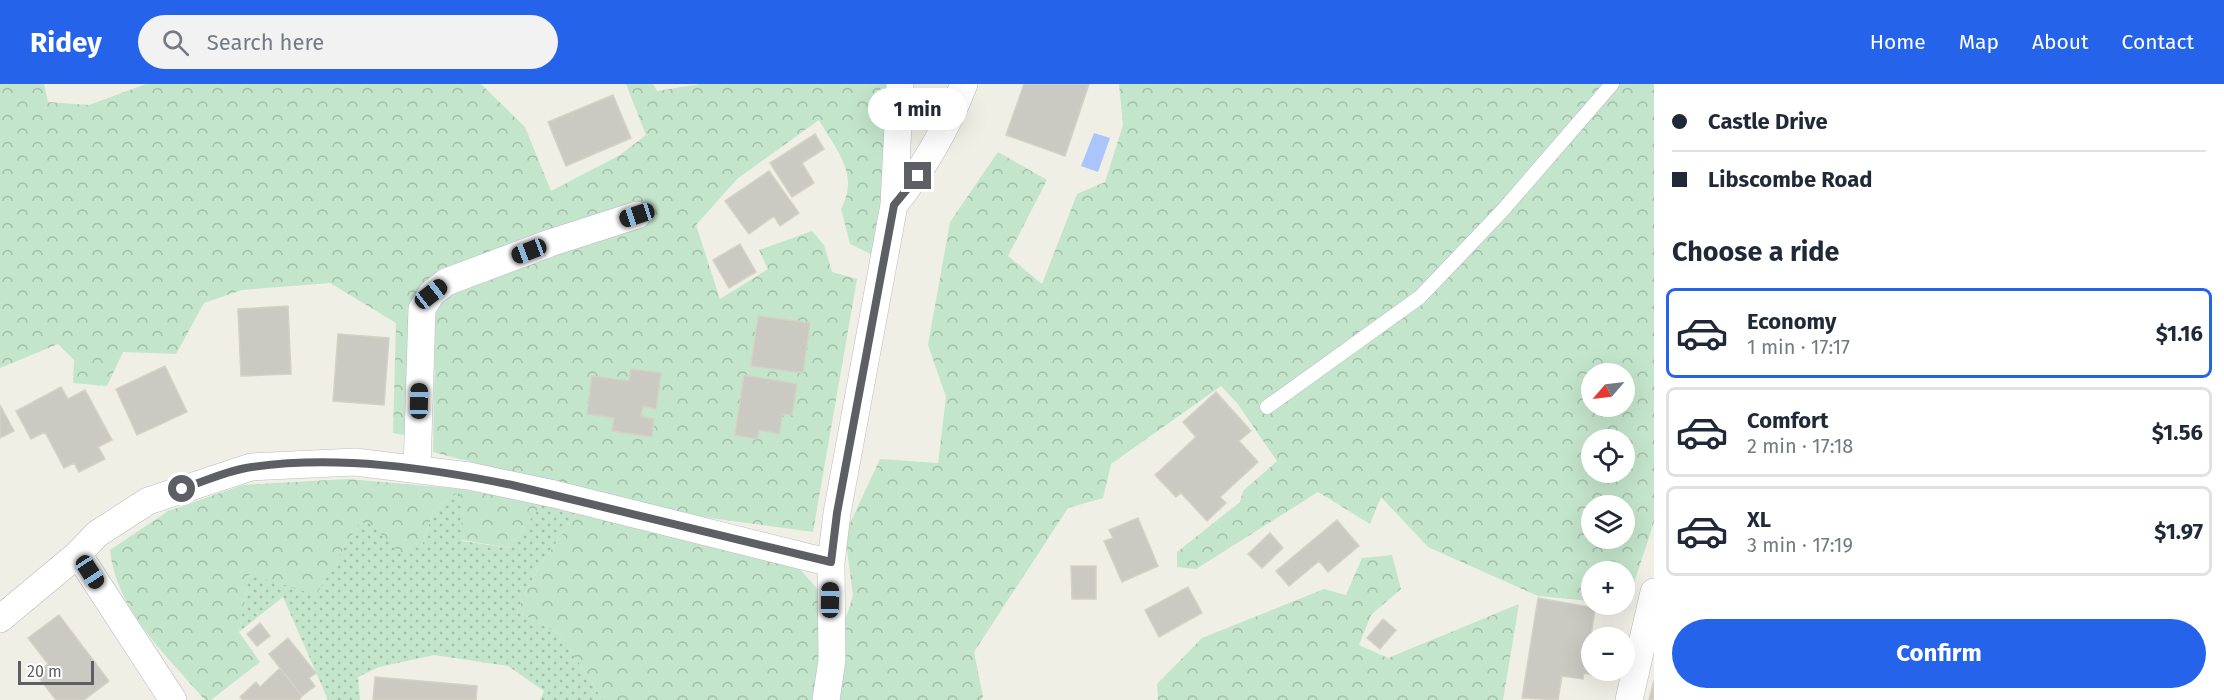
<!DOCTYPE html>
<html lang="en">
<head>
<meta charset="utf-8">
<style>
  :root { --surface:#fff; --page:#f2f2f3; --text:#1f2937; --muted:#747a83; --line:#e0e1e3; --accent:#2563eb }
  body { margin:0; font-family:"Fira Sans",sans-serif; background:var(--page); color:var(--text); height:100vh; display:flex; flex-direction:column; font-size:22px; white-space:nowrap }
  * { box-sizing:border-box; margin:0 }
  p { font-size:20px; color:var(--muted) }
  .icon { flex:none; width:33px; height:33px; fill:none; stroke:currentColor; stroke-width:2; stroke-linecap:round; stroke-linejoin:round }
  .map { position:relative; flex:1; overflow:hidden }
  .details { display:flex; flex-direction:column; background:var(--surface); width:570px }
  .details>* { flex:none }
  .top-card { display:grid; align-content:center; height:132px; padding:0 18px; background:var(--surface) }
  .needle { width:39px; rotate:242deg }
  .fabs { position:absolute; left:1581px; top:279px; display:grid; gap:12px }
  .fabs a { display:grid; place-items:center; width:54px; height:54px; border-radius:50%; background:var(--surface); box-shadow:0 6px 24px #0002; font-size:30px }
  .scale { position:absolute; left:18px; bottom:15px; width:76px; box-sizing:border-box; padding-left:6px; border:3px solid #5d5f65; border-top:0; font-size:16px; line-height:21px; white-space:nowrap; color:#5d5f65; -webkit-text-stroke:4px #fff; paint-order:stroke }
  .end { position:absolute; width:27px; height:27px; margin:-14px; border:8px solid #5d5f65; background:#fff; box-shadow:0 0 0 3px #fff }
  .from { border-radius:50% }
  .bubble { position:absolute; height:42px; border-radius:21px; background:var(--surface); box-shadow:0 6px 24px #0002; font-size:20px; font-weight:700; line-height:42px; text-align:center }
  .car { position:absolute; width:18px; height:36px; margin:-18px -9px; border-radius:8px; box-shadow:0 0 4px 2px #0007; background:linear-gradient(#222 24%,#8ab4d8 0 40%,#222 0 76%,#8ab4d8 0 86%,#222 0) }
  .top-card b { display:flex; align-items:center; gap:21px; height:57px; font-size:22px }
  .top-card b+b { border-top:2px solid var(--line) }
  .top-card i { width:15px; height:15px; background:var(--text) }
  ul { padding:0; list-style:none }
  li { display:flex; align-items:center; gap:18px; height:90px; margin:0 12px 9px; padding:0 6px; border:3px solid var(--line); border-radius:9px }
  li div { flex:1 }
  li b { display:block; font-size:22px }
  li em { font-style:normal; font-weight:700 }
  li.on { border-color:var(--accent) }
  li>.icon { width:54px; height:54px; stroke-width:1.5 }
  h2 { padding:0 18px; font-size:27px; line-height:72px }
  .primary-button { display:flex; gap:12px; margin-top:auto; padding:12px 18px }
  .primary-button a { flex:1; height:69px; border-radius:36px; background:var(--accent); color:#fff; font-size:24px; font-weight:700; line-height:69px; text-align:center }
  header { display:flex; align-items:center; gap:36px; box-sizing:border-box; height:84px; padding:0 30px; background:var(--accent); color:#fff }
  header strong { font-size:28px }
  nav { display:flex; gap:33px; margin-inline-start:auto; font-size:21px }
  .search { width:420px; height:54px; background:var(--page); display:flex; align-items:center; gap:15px; box-sizing:border-box; padding:0 21px; border-radius:33px; color:var(--muted); font-size:22px }
  main { display:flex; flex:1; min-height:0 }
  .map>svg:first-child { display:block }
</style>
</head>
<body>
<header>
<strong>Ridey</strong>
<div class="search"><svg class="icon" aria-label="search" viewBox="0 0 24 24"><circle cx="10" cy="10" r="6"/><path d="M15 15l6 6"/></svg>Search here</div>
<nav><a>Home</a><a>Map</a><a>About</a><a>Contact</a></nav>
</header>
<main>
<div class="map">
<svg width="1654" height="616" viewBox="0 0 1654 616">
  <defs>
    <pattern id="grass-dots" width="8" height="8" patternUnits="userSpaceOnUse" patternTransform="scale(1.5)"><rect width="8" height="8" fill="#c3e5cb"/><path d="M2 2h.1M6 6h.1" fill="none" stroke="#a2bda8" stroke-width="1.8" stroke-linecap="round"/></pattern>
    <pattern id="forest-crowns" width="20" height="18" patternUnits="userSpaceOnUse" patternTransform="scale(1.5)"><rect width="20" height="18" fill="#c3e5cb"/><path d="M2 6a3 3 0 1 1 6 0M12 15a3 3 0 1 1 6 0" fill="none" stroke="#a2bda8"/></pattern>
  </defs>
  <rect width="100%" height="100%" fill="#efefe6"/>
  <path fill="url(#grass-dots)" d="M462 405V457L510 464 542 419 580 425 537 486 517 527 561 551 603 616H540L544 607 508 582 434 571 379 583 358 593 360 616H328L283 513 239 548 249 489 316 510 359 439H370L422 461 434 426Z"/>
  <path fill="url(#forest-crowns)" fill-rule="evenodd" d="M0 0H44L48 18 89 21 146 0H481L525 43 551 107 620 71 646 51 626 0H653L657 7 700 0H894L881 175 850 160 841 125C860 90 836 66 819 36L737 95 696 141 720 215 768 185 759 166 812 147 824 161 832 188 857 195 813 448 660 427 433 368 435 254 411 248 408 352 393 349 396 239 330 199 242 206 204 219 176 270 123 268 107 302 73 299 74 276 58 260 0 284Z
    M1119 0H1654V438L1627 520 1624 488H1592L1591 517 1538 512 1428 463 1381 413 1370 440 1318 408 1196 485 1177 483V468L1240 418 1243 407 1277 377 1237 319 1221 302 1111 380 1103 414 1068 424 974 568 983 613 981 616H833L842 545 853 512 845 450 880 375 938 379 946 313 928 261 950 138 998 68 1047 96 1008 172 1042 200 1077 110 1105 98 1123 41ZM1592 290H1624V322H1592ZM1592 356H1624V388H1592ZM1592 422H1624V454H1592Z
    M348 395 462 405 542 419 510 464 462 456 461 406 434 426 422 461 400 469 370 439H359L316 511 249 490 239 548 260 578 211 616H205C168 573 116 526 110 466L168 427 243 401Z
    M580 425 798 483 820 508V606L815 616H603L561 551 517 527 537 486Z
    M1392 471 1401 505 1371 531 1359 561 1388 574 1519 520 1503 616H1158L1157 600 1202 554 1324 505 1346 511 1362 474Z"/>
  <path fill="#a9c5fb" d="M1094 49 1110 54 1098 88 1081 82Z"/>
  <path fill="#cac9c2" stroke="#d3d2c4" stroke-width="1.5" d="M1024 0H1089L1065 72 1006 51Z
    M613 11 631 54 566 82 548 38Z
    M815 50 824 65 802 79 814 99 792 113 770 79Z
    M769 87 799 129 780 142 774 132 749 150 725 117Z
    M740 160 756 188 729 204 713 176Z
    M288 222 291 290 241 292 238 225Z
    M758 232 810 239 803 289 751 282Z
    M338 250 389 254 384 321 333 317Z
    M165 282 187 328 137 351 116 305Z
    M631 285 661 289 656 325 643 322 641 333 654 335 652 353 612 347 614 334 587 330 592 292 629 297Z
    M744 291 797 300 792 331 783 330 779 350 759 346 757 355 735 351Z
    M61 303 68 315 85 306 112 356 98 363 105 375 79 388 74 379 64 384 45 348 31 355 16 327Z
    M1216 308 1251 347 1239 357 1258 378 1220 413 1226 419 1207 437 1181 409 1176 413 1155 391 1196 353 1183 338Z
    M0 321 14 347 0 354Z
    M1138 434 1158 482 1122 498 1104 457 1113 454 1109 446Z
    M1337 436 1359 462 1328 488 1319 477 1289 502 1276 487Z
    M1270 449 1283 464 1262 484 1248 470Z
    M1071 482H1096V515H1072Z
    M1188 503 1202 529 1159 553 1145 526Z
    M1538 514 1595 524 1590 559 1593 591 1584 589 1583 595 1562 592 1558 616 1522 614Z
    M59 531 109 597 84 616H56L36 590 48 580 28 554Z
    M1383 535 1396 546 1380 565 1367 554Z
    M260 539 270 552 257 562 247 550Z
    M288 554 316 589 309 594 315 602 302 612 269 570Z
    M280 584 302 612 299 616H243L240 613 256 598 260 603Z
    M375 593 477 602 476 616H373Z
    M1654 596V616H1649Z"/>
  <g fill="none" stroke-linecap="round" stroke-linejoin="round">
    <defs>
      <path id="lane" d="M1267 323 1420 213 1503 126 1612 0"/>
      <path id="street" d="M894 121C924 84 947 44 964 0
        M417 386 422 225 431 210 446 198 550 159 637 131
        M78 470 173 616
        M0 535 78 470 97 450 148 417 251 383 355 378 469 392 554 410 831 479
        M826 616 832 576 831 479 837 429 894 121 900 0
        M1629 616 1654 508"/>
    </defs>
    <use href="#lane" stroke="#babbc1" stroke-width="15"/>
    <use href="#street" stroke="#babbc1" stroke-width="28"/>
    <use href="#lane" stroke="#fff" stroke-width="14"/>
    <use href="#street" stroke="#fff" stroke-width="27"/>
  </g>
  <g fill="none" stroke-linecap="round" stroke-linejoin="round">
    <path stroke="#5d5f65" stroke-width="8" d="M182 405C204 397 229 386 252 383 338 371 428 384 512 401L831 478 837 429 894 121 918 92"/>
  </g>
</svg>
<div class="fabs">
<a><svg class="needle" viewBox="-14 -14 28 28"><path d="M0-13l5 13h-10z" fill="#e53935"/><path d="M0 13l5-13h-10z" fill="#747a83"/></svg></a>
<a><svg class="icon" aria-label="locate" viewBox="0 0 24 24"><circle cx="12" cy="12" r="6"/><path d="M12 2v4M12 18v4M2 12h4M18 12h4"/></svg></a>
<a><svg class="icon" aria-label="layers" viewBox="0 0 24 24"><path d="M12 4l9 5-9 5-9-5zM3 14l9 5 9-5"/></svg></a>
<a>+</a>
<a>−</a>
</div>
<div class="scale">20 m</div>
<i class="end from" style="left:182px;top:405px"></i>
<i class="end" style="left:918px;top:92px"></i>
<div class="bubble" style="left:868px;top:4px;width:99px">1 min</div>
<i class="car" style="left:637px;top:131px;rotate:252deg"></i>
<i class="car" style="left:529px;top:167px;rotate:249deg"></i>
<i class="car" style="left:431px;top:210px;rotate:52deg"></i>
<i class="car" style="left:419px;top:317px;rotate:1deg"></i>
<i class="car" style="left:90px;top:488px;rotate:147deg"></i>
<i class="car" style="left:830px;top:516px;rotate:1deg"></i>
</div>
<section class="details">
<div class="top-card">
<b><i class="from"></i>Castle Drive</b>
<b><i></i>Libscombe Road</b>
</div>
<h2>Choose a ride</h2>
<ul>
<li class="on"><svg class="icon" aria-label="car" viewBox="0 0 24 24"><path d="M5 17H2v-5l4-1 3-4h7l3 4 3 1v5h-3M9 17h6M6 11h13"/><circle cx="7" cy="17" r="2"/><circle cx="17" cy="17" r="2"/></svg><div><b>Economy</b><p>1 min · 17:17</p></div><em>$1.16</em></li>
<li><svg class="icon" aria-label="car" viewBox="0 0 24 24"><path d="M5 17H2v-5l4-1 3-4h7l3 4 3 1v5h-3M9 17h6M6 11h13"/><circle cx="7" cy="17" r="2"/><circle cx="17" cy="17" r="2"/></svg><div><b>Comfort</b><p>2 min · 17:18</p></div><em>$1.56</em></li>
<li><svg class="icon" aria-label="car" viewBox="0 0 24 24"><path d="M5 17H2v-5l4-1 3-4h7l3 4 3 1v5h-3M9 17h6M6 11h13"/><circle cx="7" cy="17" r="2"/><circle cx="17" cy="17" r="2"/></svg><div><b>XL</b><p>3 min · 17:19</p></div><em>$1.97</em></li>
</ul>
<div class="primary-button"><a>Confirm</a></div>
</section>
</main>
</body>
</html>
